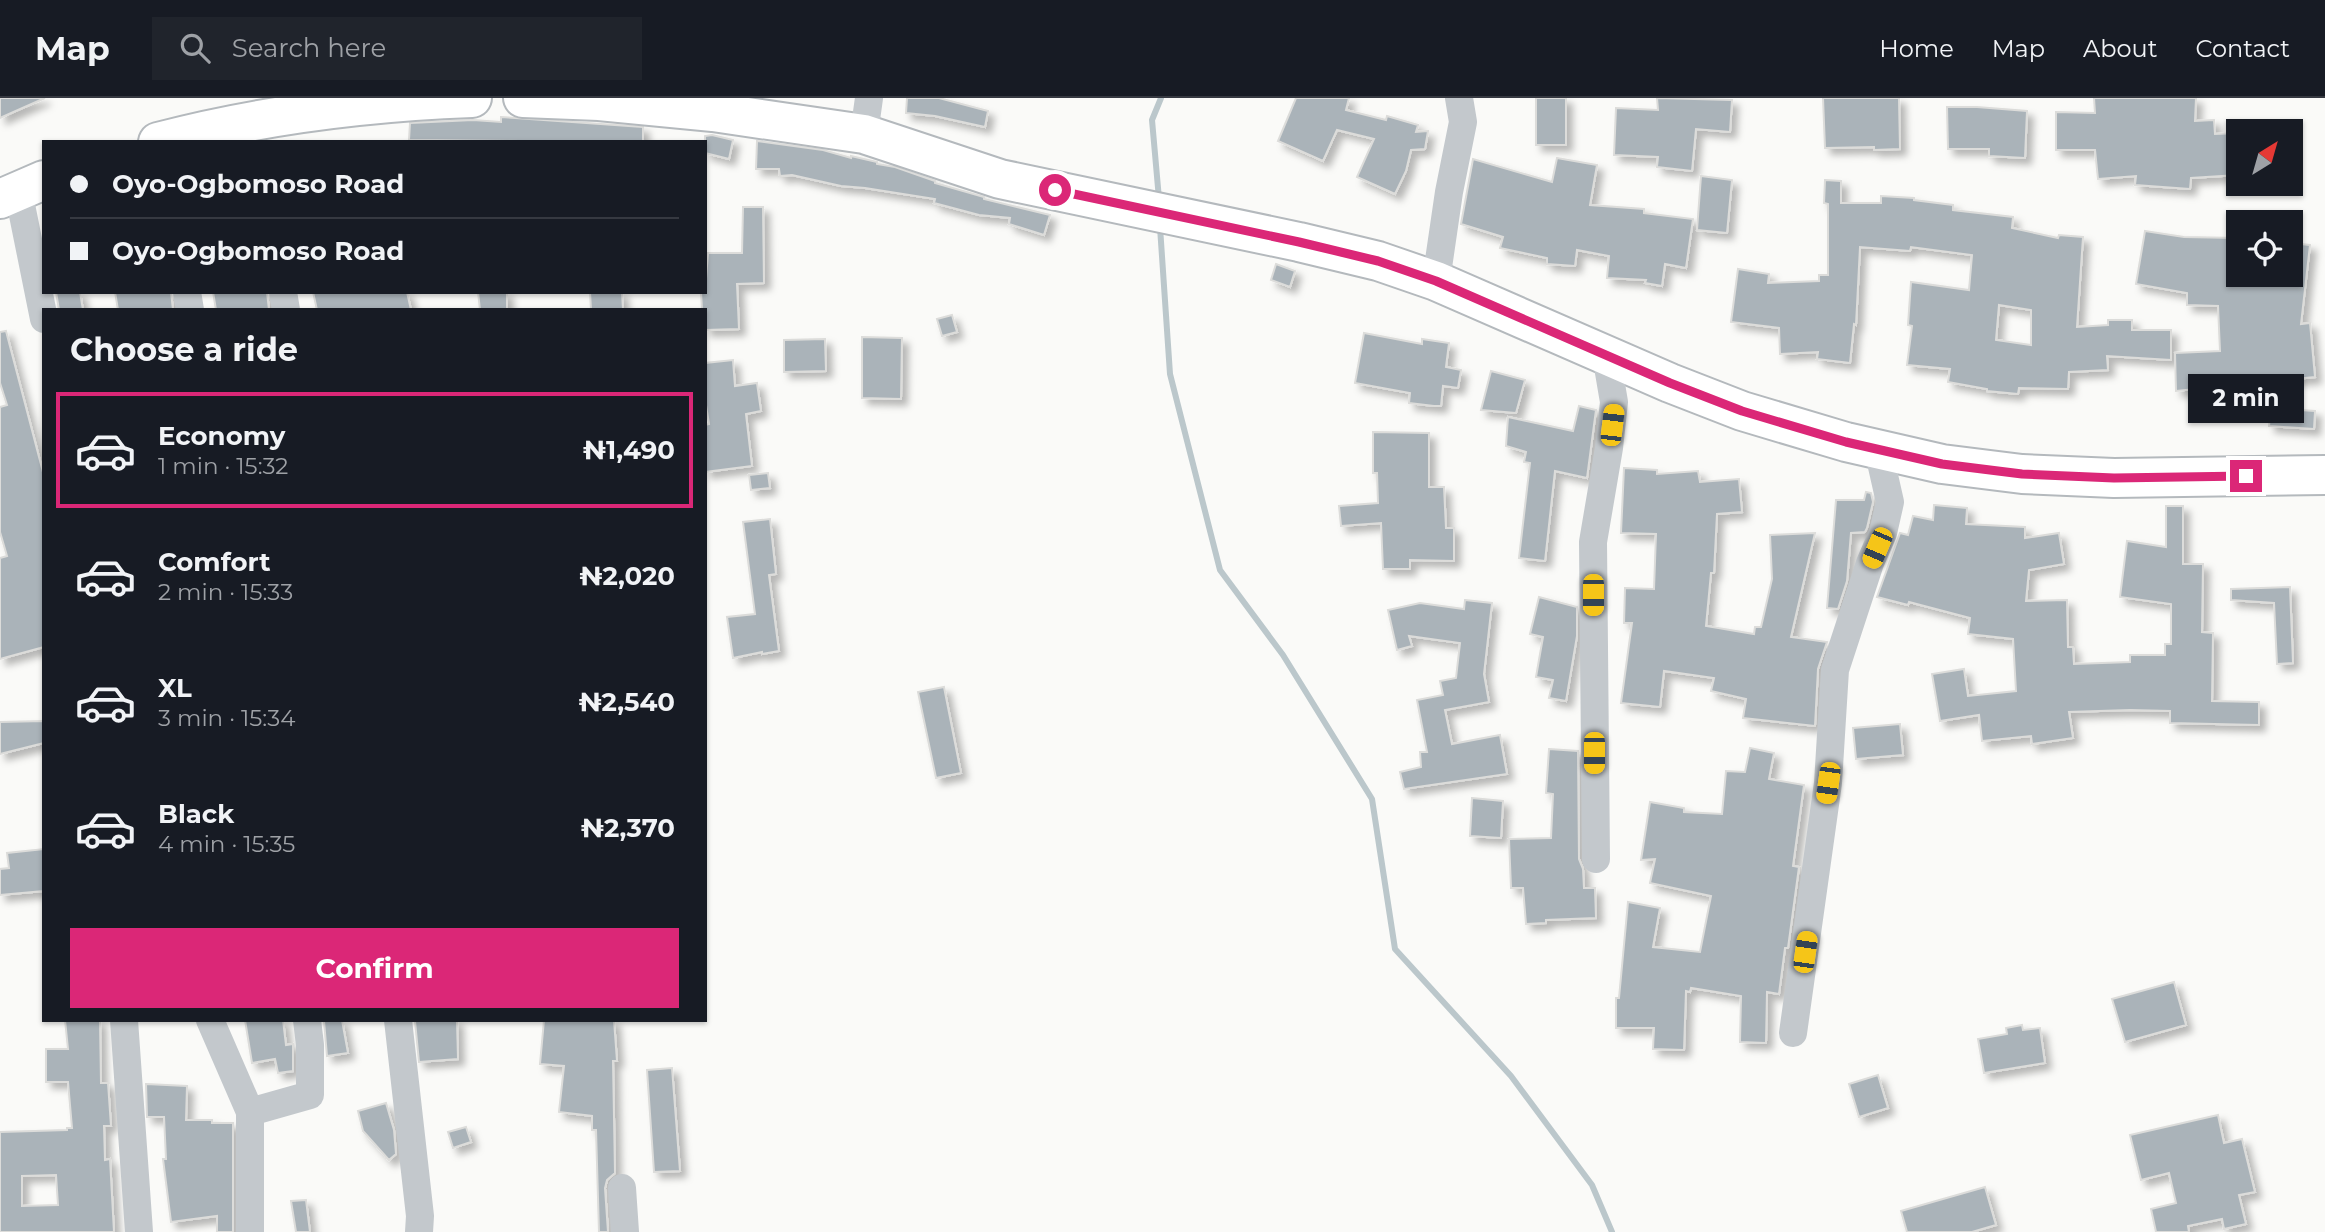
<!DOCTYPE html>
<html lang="en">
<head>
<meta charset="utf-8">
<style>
  :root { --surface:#171b24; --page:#20242c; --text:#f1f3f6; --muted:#9ea1a6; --line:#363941; --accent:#db2777 }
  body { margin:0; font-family:Montserrat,sans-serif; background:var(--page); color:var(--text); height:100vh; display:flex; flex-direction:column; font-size:26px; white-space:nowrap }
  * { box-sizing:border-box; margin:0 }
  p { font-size:23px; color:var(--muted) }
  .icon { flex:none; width:38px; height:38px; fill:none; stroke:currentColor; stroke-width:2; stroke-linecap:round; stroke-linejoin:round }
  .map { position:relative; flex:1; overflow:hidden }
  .panel { position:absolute; left:42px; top:210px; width:665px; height:714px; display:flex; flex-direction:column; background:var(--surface); border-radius:0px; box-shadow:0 2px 5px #0004 }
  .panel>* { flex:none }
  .guide { position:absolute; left:42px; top:42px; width:665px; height:154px; border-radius:0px; box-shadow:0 2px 5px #0004; display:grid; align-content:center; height:154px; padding:0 28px; background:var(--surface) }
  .needle { width:46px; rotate:37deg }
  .buttons { position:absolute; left:2226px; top:21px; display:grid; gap:14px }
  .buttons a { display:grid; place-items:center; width:77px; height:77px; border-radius:0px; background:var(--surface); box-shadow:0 2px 5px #0004; font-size:35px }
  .end { position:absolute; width:32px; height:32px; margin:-16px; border:9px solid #db2777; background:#fff; box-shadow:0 0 0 4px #fff }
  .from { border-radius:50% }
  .bubble { position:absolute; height:49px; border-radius:0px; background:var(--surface); box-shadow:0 2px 5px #0004; font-size:23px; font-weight:700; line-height:49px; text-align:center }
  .car { position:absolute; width:21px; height:42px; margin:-21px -10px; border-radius:9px; box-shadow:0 0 5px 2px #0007; background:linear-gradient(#f5c518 24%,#345 0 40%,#f5c518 0 76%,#345 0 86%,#f5c518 0) }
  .guide b { display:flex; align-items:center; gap:24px; height:66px; font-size:26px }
  .guide b+b { border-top:2px solid var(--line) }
  .guide i { width:18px; height:18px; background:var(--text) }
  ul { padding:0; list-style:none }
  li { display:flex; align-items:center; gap:21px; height:116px; margin:0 14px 10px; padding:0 14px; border:4px solid transparent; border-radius:0px }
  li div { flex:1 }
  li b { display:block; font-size:26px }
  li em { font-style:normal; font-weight:700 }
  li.current { border-color:var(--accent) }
  li>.icon { width:63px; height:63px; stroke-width:1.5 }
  h2 { padding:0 28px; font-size:32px; line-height:84px }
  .primary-button { display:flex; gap:14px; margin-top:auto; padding:14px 28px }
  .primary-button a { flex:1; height:80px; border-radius:0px; background:var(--accent); color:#fff; font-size:28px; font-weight:700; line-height:80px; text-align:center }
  header { display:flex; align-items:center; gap:42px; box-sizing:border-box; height:98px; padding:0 35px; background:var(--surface); border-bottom:2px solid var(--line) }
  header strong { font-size:33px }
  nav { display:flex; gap:38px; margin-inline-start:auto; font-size:24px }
  .search { width:490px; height:63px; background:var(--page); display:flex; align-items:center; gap:18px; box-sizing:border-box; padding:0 24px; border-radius:0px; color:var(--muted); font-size:26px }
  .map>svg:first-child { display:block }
</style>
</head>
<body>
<header>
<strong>Map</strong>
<div class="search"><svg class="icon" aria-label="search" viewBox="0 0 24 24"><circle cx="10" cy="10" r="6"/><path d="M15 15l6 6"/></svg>Search here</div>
<nav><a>Home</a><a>Map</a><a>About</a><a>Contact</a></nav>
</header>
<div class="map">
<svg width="2325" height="1134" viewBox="0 0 2325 1134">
  <defs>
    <filter id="shadow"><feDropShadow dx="6" dy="6" stdDeviation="3.5" flood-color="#0004"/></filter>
  </defs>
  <rect width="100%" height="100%" fill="#fafaf8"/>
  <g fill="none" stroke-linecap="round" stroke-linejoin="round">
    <path stroke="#bbc7cb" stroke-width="6" d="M1159 101 1152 22 1161 0
      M1160 129 1170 276 1220 472 1283 557 1372 701 1395 851 1511 978 1592 1087 1612 1134"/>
  </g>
  <path fill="#aab3b9" stroke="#dcdcda" stroke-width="2" fill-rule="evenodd" filter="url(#shadow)" d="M0 0H45L0 20Z
    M907 0H939L988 13 985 29 935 18 906 15Z
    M1296 0H1349L1346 12 1386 22 1387 18 1418 27 1416 34 1428 33 1425 51 1411 52 1406 73 1395 96 1357 79 1374 41 1337 32 1323 63 1278 43Z
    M1536 0H1566V47H1536Z
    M1657 0 1732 2 1730 34 1696 31 1692 73 1657 69 1658 59 1614 57 1616 10 1658 12Z
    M1823 0H1899L1900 51 1874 52V49L1825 50Z
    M2094 0H2196L2195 23 2214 22 2215 36 2238 35V77L2191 80 2190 91 2135 87 2136 78 2098 81 2095 52H2056V14L2095 15Z
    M1947 9H1977L2027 13 2025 60 1989 58V51H1948Z
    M501 19 643 29V44L409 42 410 25 473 22 501 24Z
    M712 37 733 42 729 61 705 55V38Z
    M757 43 823 52 851 60V58L877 64V66L895 69 935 83V85L984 99V101L1050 117 1044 137 1009 126 1010 120 979 117 934 105 935 101 865 90 841 88 792 77 780 78 779 71H756Z
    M1557 60 1597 67 1590 107 1644 111V115L1693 121 1686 170 1665 166 1662 188 1645 185 1646 182 1607 180 1609 158 1577 152 1575 168 1547 166V160L1500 150 1503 139 1461 126 1473 61 1552 84Z
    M1701 78 1732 82 1727 135 1697 132Z
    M1825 82 1841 83V105H1881V98L1914 100V102L1953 107V112L2013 119 2012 130 2058 140 2059 137 2083 139 2077 229 2108 227V222H2132V232H2171V262L2107 258 2108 272 2069 274 2068 291 2019 290 2018 296 1987 293V291L1948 284 1950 271 1907 267 1912 228 1908 227 1911 184 1969 192 1972 157 1911 149 1910 153 1860 149 1856 227 1854 226 1850 265 1817 261 1818 254 1780 256 1779 230 1731 224 1738 171 1769 176 1768 185 1819 183V177H1828V106L1824 105ZM1999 207 2031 212V247L1996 242Z
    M743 109H763L764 185 737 186 739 231 705 232V212H702L701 194H705L708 155H742Z
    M2145 133 2184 139 2238 140V177H2291V145L2310 147 2301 226 2310 225 2315 279 2176 293 2175 255 2220 253 2218 208 2187 207V195L2136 186Z
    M1276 166 1295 173 1290 189 1271 182Z
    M56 194H80L83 212H59Z
    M115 194H171L173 212H118Z
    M213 194H267L269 212H216Z
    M313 194H407L411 212H317Z
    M478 194H507V212H480Z
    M590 194H622L623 212H591Z
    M952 217 957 234 942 238 937 221Z
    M6 233 44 378V549L0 561V460L7 458 0 434V309L7 307 0 285V234Z
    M1364 235 1422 246V241L1449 245 1446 269 1461 272 1458 290 1443 288 1441 308H1434L1409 305 1410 295 1355 285Z
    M862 239 902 240 901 301 862 300Z
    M825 241 826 273 784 274V242Z
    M733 262 735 288 757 285 761 313 746 316 752 368 705 374V327L709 326 705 301V265Z
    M1491 273 1525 282 1516 315 1481 312Z
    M1579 308 1596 312 1587 380 1555 373 1545 463 1519 460 1530 365 1524 364 1526 354 1506 348 1508 319 1573 333Z
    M2271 310 2315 313 2314 331 2269 328Z
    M1373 334 1429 335V389H1444L1446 430H1454V463L1410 462V471H1383L1381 425 1341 428 1339 408 1378 405 1377 375H1373Z
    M1624 370 1657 372V376L1698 373 1700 384 1739 381 1742 414 1717 416 1714 475H1711L1706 528 1754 536 1755 529H1761L1772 481 1770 437 1815 435 1791 539 1827 544 1818 571 1815 628 1743 620 1746 601 1711 593 1714 580 1664 573 1660 609 1621 605 1632 525H1624L1625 490 1654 491 1656 436 1621 435Z
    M768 375 770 390 751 392 749 377Z
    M1866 394 1871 395 1873 404 1867 430 1865 434 1851 435 1847 483 1838 511 1827 510 1836 402H1864Z
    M1934 407 1967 410 1966 426 2025 429V440L2059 435 2064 466 2029 472 2026 503 2067 502 2068 549H2073L2074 566 2130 564V557H2165V546H2171V506L2120 499 2127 443 2166 449V408H2183V466H2203L2202 534 2213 535 2212 603 2259 604V627L2170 625V613L2130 612 2069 614 2073 640 2032 646 2031 638 1982 643 1979 617 1940 623 1932 576 1964 571 1968 598 2016 593 2013 541 1968 536 1970 520 1909 504 1908 507 1877 499 1900 435 1908 437 1913 418 1933 422Z
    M770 421 776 476 769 477 779 553 762 556V554L733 560 727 519 755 516 743 424Z
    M2290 489 2293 565 2277 566 2274 505 2231 502V491Z
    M1539 499 1577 509V538L1566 603 1549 600 1553 582 1536 579 1543 539 1530 536Z
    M1465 502 1492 505 1484 576 1489 604 1445 612 1452 646 1500 637 1507 676 1404 691 1400 674 1421 669 1420 654H1427L1417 602 1443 597 1440 583 1456 580 1460 545 1409 538 1412 548 1397 552 1388 512 1420 505 1464 511Z
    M944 589 961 675 936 680 918 594Z
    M44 623V645L0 656V624Z
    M1900 626 1903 657 1856 661 1853 630Z
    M1750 650 1774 655 1769 681 1804 687 1793 768 1799 769 1788 850H1785L1779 896 1767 894 1766 945 1740 944 1741 898 1691 890 1690 894 1686 893 1684 952 1653 951 1654 930H1616V900H1619L1628 804 1660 810 1653 849 1700 854 1711 798 1650 785 1655 761 1641 762 1650 704 1684 710V714L1722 716 1726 673 1745 674Z
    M1549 651 1578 653 1579 761 1583 771 1584 790H1595L1596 820 1546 822V825L1526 826 1523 790H1511L1509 741 1551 740 1553 696 1546 695Z
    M1472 700 1503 703 1501 740 1470 738Z
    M44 751V793L0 797V771L9 770 7 755Z
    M2174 884 2186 927 2125 944 2112 901Z
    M65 922H100L101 985H108L111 1028H104L105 1062 110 1061 114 1134H0V1034L67 1032V1030H72L68 984H46V951H68ZM56 1077 58 1107 22 1108V1078Z
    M245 922H283L286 947 293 946V973L278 975 275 961 252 965Z
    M342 922 348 955 327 958 324 923Z
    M423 922H457L458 961 419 964 415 923Z
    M544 922H614L617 963H613L615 1075 607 1082 605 1090 608 1134H599L596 1032H592V1018L559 1014 564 968 540 966Z
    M2022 927 2023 932 2040 930 2045 965 1984 975 1978 941 2007 936 2006 930Z
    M672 970 680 1073 654 1074 647 972Z
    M1878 977 1888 1010 1859 1019 1849 986Z
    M146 986 187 988 186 1022H212V1025H233V1134H217V1118L171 1124 163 1061H166L164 1019H147Z
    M386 1005 394 1032 396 1056 389 1062 363 1033 358 1013Z
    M2218 1017 2224 1045 2242 1041 2255 1094 2239 1097 2246 1126 2224 1131 2222 1121 2188 1128 2189 1134H2156L2151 1111 2176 1105 2169 1075 2141 1082 2130 1037Z
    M466 1029 471 1044 453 1050 448 1034Z
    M1985 1089 1996 1127 1972 1134H1907L1901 1113Z
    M306 1102 310 1134H296L291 1103Z"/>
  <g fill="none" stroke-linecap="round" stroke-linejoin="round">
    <defs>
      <path id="highway" d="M523 0 599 3 713 14 864 36 1000 81 1299 144 1378 163 1436 183 1670 285 1742 313 1846 344 1942 366 2022 376 2114 380 2325 377
        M158 44C261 17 365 4 472 0
        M0 101 44 82"/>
    </defs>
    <use href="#highway" stroke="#b4b9bd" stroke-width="42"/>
    <path stroke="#c3c8cc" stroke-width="28" d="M864 36 869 0
      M18 92 44 221
      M1436 183 1449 94 1463 24 1459 0
      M187 194 190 212
      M283 194 286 212
      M1596 761 1593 444 1609 350 1614 304 1606 257
      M124 922 139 1134
      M210 922 250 1014V1134
      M398 922 420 1118 419 1134
      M1793 935 1828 685 1835 572 1870 465 1883 435 1890 404 1878 351
      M250 1014 310 997V947L307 922
      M622 1090 625 1134"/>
    <use href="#highway" stroke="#fff" stroke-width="38"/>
  </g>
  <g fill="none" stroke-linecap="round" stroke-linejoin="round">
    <path stroke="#db2777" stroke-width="9" d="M1055 92 1299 144 1378 163 1436 183 1670 285 1742 313 1846 344 1942 366 2022 376 2114 380 2246 378"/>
  </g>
</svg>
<div class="buttons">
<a><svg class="needle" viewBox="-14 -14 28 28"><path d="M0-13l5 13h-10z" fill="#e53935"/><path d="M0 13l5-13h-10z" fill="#9ea1a6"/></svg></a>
<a><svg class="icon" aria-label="locate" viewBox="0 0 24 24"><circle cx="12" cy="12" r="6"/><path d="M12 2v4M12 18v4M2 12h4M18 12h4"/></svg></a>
</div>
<i class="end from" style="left:1055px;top:92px"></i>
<i class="end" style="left:2246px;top:378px"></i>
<div class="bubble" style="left:2188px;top:276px;width:116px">2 min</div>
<i class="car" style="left:1612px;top:327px;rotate:7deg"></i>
<i class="car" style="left:1877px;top:450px;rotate:203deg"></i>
<i class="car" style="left:1593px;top:497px;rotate:180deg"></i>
<i class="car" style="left:1594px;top:655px;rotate:180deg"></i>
<i class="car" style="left:1828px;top:685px;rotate:188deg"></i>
<i class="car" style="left:1805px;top:854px;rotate:8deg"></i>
<div class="guide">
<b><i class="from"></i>Oyo-Ogbomoso Road</b>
<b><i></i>Oyo-Ogbomoso Road</b>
</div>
<section class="panel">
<h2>Choose a ride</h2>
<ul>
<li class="current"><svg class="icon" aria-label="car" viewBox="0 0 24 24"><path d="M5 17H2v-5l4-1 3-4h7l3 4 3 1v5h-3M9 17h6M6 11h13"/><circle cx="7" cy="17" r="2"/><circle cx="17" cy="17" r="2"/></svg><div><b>Economy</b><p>1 min · 15:32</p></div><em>₦1,490</em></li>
<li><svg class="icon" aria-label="car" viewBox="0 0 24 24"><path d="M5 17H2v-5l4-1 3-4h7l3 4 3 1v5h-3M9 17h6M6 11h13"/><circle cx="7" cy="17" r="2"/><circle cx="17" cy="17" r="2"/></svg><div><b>Comfort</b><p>2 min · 15:33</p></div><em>₦2,020</em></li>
<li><svg class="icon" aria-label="car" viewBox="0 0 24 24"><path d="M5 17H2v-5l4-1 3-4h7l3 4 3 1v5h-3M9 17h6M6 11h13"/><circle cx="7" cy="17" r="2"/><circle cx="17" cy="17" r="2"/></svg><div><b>XL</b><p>3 min · 15:34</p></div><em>₦2,540</em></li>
<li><svg class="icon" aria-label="car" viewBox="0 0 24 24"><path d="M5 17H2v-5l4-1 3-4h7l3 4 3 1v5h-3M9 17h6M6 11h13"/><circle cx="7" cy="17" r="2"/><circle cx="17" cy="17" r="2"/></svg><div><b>Black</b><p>4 min · 15:35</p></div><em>₦2,370</em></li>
</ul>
<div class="primary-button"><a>Confirm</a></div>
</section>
</div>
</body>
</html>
